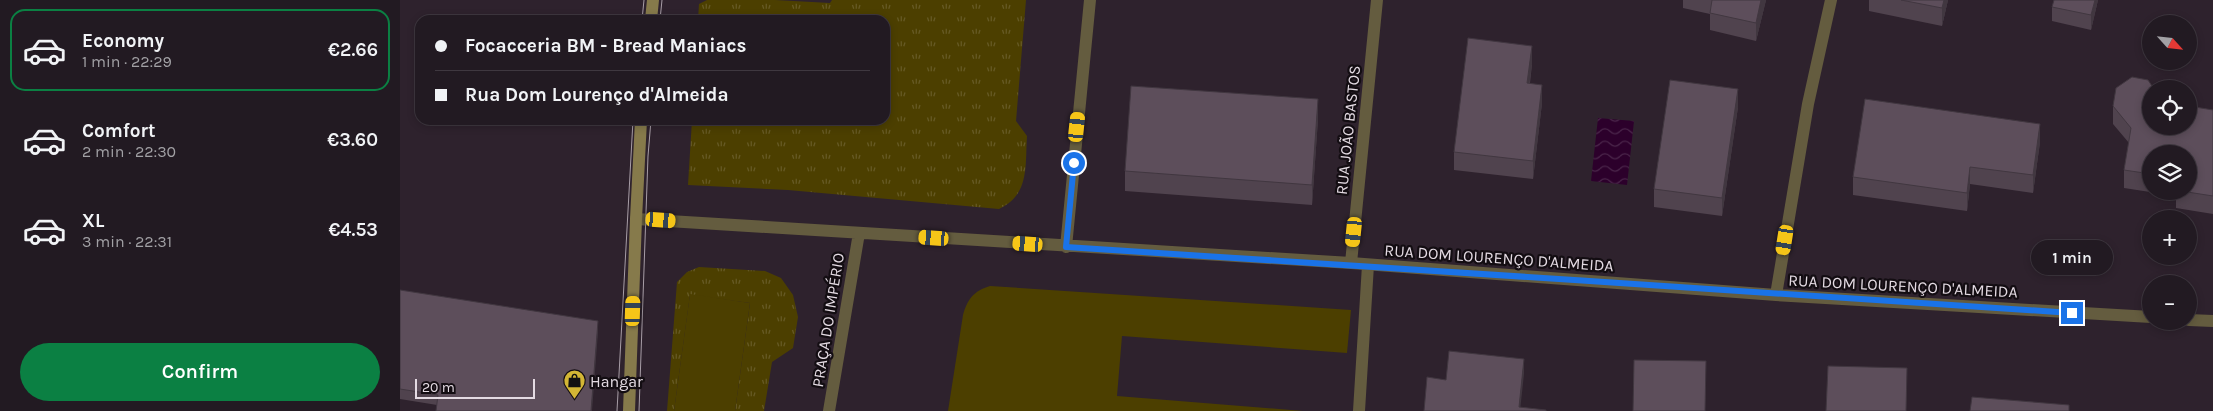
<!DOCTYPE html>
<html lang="en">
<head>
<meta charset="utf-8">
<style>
  :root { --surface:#221a22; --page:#2e272f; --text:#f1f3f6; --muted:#a2a1a5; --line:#3f3840; --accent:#0b8043 }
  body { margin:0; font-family:Karla,sans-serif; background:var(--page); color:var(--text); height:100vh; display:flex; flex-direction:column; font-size:19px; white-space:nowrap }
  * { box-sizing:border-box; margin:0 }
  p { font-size:16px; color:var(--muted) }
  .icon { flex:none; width:28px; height:28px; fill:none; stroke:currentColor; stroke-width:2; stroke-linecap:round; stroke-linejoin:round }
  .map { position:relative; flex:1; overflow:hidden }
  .panel { display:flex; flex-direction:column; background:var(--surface); width:400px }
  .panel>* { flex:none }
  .hud { position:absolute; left:15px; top:15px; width:475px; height:110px; border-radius:15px; box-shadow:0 2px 8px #0003,0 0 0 1px var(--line); display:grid; align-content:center; height:110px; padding:0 20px; background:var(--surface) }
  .needle { width:32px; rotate:117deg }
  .tools { position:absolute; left:1742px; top:15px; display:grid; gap:10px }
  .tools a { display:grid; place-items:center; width:55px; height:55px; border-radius:50%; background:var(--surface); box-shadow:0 2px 8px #0003,0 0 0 1px var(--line); font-size:25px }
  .scale { position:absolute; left:15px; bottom:12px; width:120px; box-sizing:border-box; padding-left:5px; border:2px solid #e4dbe3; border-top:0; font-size:14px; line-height:18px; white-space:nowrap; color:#e4dbe3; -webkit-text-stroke:4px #130d12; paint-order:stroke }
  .end { position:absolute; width:22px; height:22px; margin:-11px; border:6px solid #1a73e8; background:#fff; box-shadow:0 0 0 2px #fff }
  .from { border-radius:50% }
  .bubble { position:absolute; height:35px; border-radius:18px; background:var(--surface); box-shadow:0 2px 8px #0003,0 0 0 1px var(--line); font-size:16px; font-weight:600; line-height:35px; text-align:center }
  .car { position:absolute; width:15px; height:30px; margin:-15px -8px; border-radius:6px; box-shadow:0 0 4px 1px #0007; background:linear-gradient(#f5c518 24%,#345 0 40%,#f5c518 0 76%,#345 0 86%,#f5c518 0) }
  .hud b { display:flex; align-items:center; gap:18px; height:48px; font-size:19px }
  .hud b+b { border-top:1px solid var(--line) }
  .hud i { width:12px; height:12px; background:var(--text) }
  ul { padding:9px 0 0; list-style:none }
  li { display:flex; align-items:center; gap:15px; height:82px; margin:0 10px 8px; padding:0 10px; border:2px solid transparent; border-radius:15px }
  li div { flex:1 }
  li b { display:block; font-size:19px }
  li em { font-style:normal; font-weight:600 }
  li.active { border-color:var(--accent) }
  li>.icon { width:45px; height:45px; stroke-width:1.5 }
  .action { display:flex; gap:10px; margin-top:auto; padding:10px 20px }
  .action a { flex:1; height:58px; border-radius:30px; background:var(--accent); color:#fff; font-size:20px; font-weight:600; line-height:58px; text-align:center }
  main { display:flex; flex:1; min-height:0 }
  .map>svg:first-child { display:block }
</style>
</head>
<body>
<main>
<section class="panel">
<ul>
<li class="active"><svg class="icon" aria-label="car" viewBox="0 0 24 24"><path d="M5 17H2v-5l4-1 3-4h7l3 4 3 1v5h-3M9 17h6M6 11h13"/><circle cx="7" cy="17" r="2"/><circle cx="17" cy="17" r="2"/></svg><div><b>Economy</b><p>1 min · 22:29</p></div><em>€2.66</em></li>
<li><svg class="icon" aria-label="car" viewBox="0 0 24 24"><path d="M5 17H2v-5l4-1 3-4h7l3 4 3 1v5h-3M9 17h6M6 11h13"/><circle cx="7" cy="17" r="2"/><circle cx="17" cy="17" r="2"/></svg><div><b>Comfort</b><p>2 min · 22:30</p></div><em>€3.60</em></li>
<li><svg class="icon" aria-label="car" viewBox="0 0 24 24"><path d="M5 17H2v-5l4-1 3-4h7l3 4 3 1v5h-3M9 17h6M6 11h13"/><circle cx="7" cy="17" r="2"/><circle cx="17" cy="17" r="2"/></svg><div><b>XL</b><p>3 min · 22:31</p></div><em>€4.53</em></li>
</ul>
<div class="action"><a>Confirm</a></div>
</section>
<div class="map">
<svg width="1813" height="411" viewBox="0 0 1813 411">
  <defs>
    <pattern id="grass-tufts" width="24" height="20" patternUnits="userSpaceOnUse" patternTransform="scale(1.25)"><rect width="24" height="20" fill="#4c3f00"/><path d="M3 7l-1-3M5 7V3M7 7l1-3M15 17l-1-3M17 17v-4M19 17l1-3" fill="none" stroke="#665a25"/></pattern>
    <pattern id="water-waves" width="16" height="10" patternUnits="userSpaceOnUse" patternTransform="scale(1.25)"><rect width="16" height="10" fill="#2c002b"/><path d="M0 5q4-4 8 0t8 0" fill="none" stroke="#4a254a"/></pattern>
  </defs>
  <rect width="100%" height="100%" fill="#2e222d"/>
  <path fill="url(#grass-tufts)" d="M307 0H375L430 3 432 0H626L616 121 627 136C625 165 630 195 599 209L388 190 288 185 292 120H485V20H298L299 4Z
    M299 267 365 271 381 278 393 295 398 317 393 348 372 362 364 411H335L350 303 290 295 274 411H267L277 282 287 272Z"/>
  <path fill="#4c3f00" d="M590 286 951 310 947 353 722 336 717 396 903 411H548L563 315C568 298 574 291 590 286Z
    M290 294 350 303 335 411H274Z"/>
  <path fill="url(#water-waves)" d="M1198 118 1234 121 1227 185 1191 181Z"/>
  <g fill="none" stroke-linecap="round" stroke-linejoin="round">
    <path stroke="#645c3f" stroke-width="12" d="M959 411 968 265"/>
    <path stroke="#645c3f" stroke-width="12" d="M236 219 951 263 1376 295 1751 317
      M666 247 690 0
      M951 263 977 0
      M1376 295 1408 104 1431 0
      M1789 320 1813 321
      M429 411 459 233"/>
    <path stroke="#867a4b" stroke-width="12" d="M251 20 253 0
      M229 411 236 219 241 120"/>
    <path stroke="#a89ea7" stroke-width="1" d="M242 20 244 0
      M260 20 262 0
      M217 411 233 120
      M239 411 248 156 251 120"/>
  </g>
  <path fill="#50434e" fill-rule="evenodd" d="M1283 0H1366L1356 41 1310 30V14L1283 8Z
    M1469 0H1548L1542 26 1469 11Z
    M1698 0 1691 30 1652 21V7Z
    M1132 64 1130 83 1142 103 1133 179 1054 170V152Z
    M1713 106 1751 126 1813 110V214L1776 208V196L1724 188V170L1729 143 1713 124ZM1751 154H1789V191H1751Z
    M1338 107 1322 216 1254 207V189Z
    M918 119 912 205 725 191V171Z
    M1640 142 1633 193 1570 184 1567 211 1453 195V177Z
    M0 290 198 332 37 405 0 399Z"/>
  <path fill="#413740" d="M1361 0H1366L1356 41V23Z
    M1544 0H1548L1542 26V8Z
    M1695 0H1698L1691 30V15Z
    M1132 46V64L1127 101V83Z
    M1142 85V103L1133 179V161Z
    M1338 89V107L1322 216V198Z
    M918 99V119L912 205V185Z
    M1640 124V142L1633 193V175Z
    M1570 167V184L1567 211V193Z
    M198 321V332L192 411H191Z
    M1124 359V374L1120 411 1119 407Z"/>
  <path fill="#5d4e5b" stroke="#413740" d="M1312 0H1361L1356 23 1310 13Z
    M1501 0H1544L1542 8Z
    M1654 0H1695L1691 15 1652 7Z
    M1068 38 1132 46 1127 83 1142 85 1133 161 1054 152Z
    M1732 77 1748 80 1754 89H1751V126H1789V106L1813 110V196L1781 191H1789V154H1751V174L1724 170 1731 128 1713 106 1716 88Z
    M1270 80 1338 89 1322 198 1254 189Z
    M731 86 918 99 912 185 725 171Z
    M1465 99 1640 124 1633 175 1570 167 1567 193 1453 177Z
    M0 290 198 321 191 411H36L38 395 0 389Z
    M1049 351 1124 359 1119 407 1146 410V411H1024L1027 377 1046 380Z
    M1234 360 1306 361 1305 411H1233Z
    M1428 366 1507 368 1506 411H1426Z
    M1572 397 1669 405V411H1570Z"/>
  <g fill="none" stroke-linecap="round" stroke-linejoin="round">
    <path stroke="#1a73e8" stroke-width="6" d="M674 163 666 247C1001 267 1337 292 1672 313"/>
  </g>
  <defs>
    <symbol id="shop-pin" viewBox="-11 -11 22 30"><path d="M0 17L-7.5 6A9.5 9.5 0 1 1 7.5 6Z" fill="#d3b635" stroke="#130d12"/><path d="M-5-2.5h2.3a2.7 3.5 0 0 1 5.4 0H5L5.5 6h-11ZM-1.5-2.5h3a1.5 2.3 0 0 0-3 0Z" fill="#111"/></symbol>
  </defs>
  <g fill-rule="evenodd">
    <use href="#shop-pin" x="162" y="368" width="25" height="34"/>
  </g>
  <g text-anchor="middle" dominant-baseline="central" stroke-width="4.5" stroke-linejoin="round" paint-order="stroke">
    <g font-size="16" fill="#e4dbe3" stroke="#130d12">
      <text transform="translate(948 130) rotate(-84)">RUA JOÃO BASTOS</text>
      <text transform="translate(1099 258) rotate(4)">RUA DOM LOURENÇO D'ALMEIDA</text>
      <text transform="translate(1503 286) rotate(3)">RUA DOM LOURENÇO D'ALMEIDA</text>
      <text transform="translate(428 320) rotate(-81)">PRAÇA DO IMPÉRIO</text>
    </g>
    <g font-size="16" fill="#e4dbe3" stroke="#130d12" text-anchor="start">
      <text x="190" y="381">Hangar</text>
    </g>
  </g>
</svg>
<div class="tools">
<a><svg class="needle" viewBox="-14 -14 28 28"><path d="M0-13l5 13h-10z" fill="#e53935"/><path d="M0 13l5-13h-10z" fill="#a2a1a5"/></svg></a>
<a><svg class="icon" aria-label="locate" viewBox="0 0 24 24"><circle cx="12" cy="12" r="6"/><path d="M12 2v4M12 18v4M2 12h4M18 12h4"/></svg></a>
<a><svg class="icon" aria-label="layers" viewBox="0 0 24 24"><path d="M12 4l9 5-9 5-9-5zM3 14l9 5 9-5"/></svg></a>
<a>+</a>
<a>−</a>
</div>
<div class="scale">20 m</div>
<i class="end from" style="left:674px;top:163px"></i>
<i class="end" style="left:1672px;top:313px"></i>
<div class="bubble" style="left:1631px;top:240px;width:82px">1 min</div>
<i class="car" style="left:677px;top:127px;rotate:6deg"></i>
<i class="car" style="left:261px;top:220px;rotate:94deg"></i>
<i class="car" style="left:954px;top:232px;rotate:186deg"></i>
<i class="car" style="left:534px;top:238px;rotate:274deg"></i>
<i class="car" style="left:1385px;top:240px;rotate:189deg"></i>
<i class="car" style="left:628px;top:244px;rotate:274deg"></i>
<i class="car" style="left:233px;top:311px;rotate:2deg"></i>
<div class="hud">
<b><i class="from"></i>Focacceria BM - Bread Maniacs</b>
<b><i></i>Rua Dom Lourenço d'Almeida</b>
</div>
</div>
</main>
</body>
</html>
